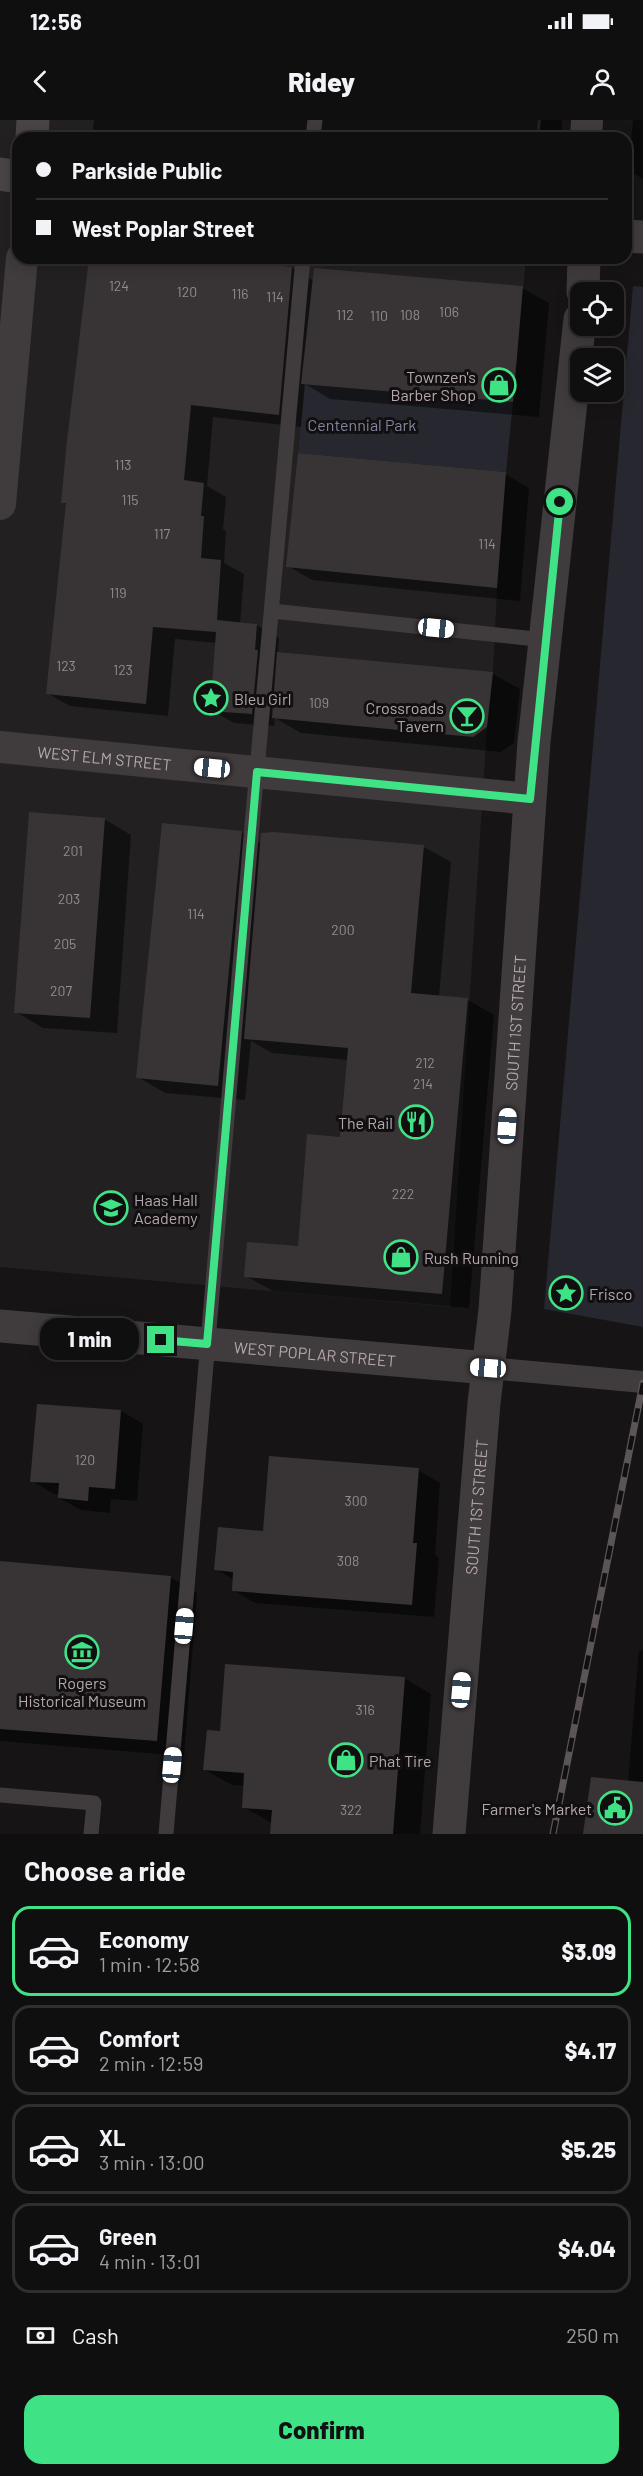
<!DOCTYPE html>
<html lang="en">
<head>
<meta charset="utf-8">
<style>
  :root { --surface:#100f10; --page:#191819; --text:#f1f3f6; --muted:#9c9c9f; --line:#302f30; --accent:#40e286 }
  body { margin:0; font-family:Barlow,sans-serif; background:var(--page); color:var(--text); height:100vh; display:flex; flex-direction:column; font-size:22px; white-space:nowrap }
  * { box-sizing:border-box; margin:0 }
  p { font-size:20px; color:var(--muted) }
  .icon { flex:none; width:33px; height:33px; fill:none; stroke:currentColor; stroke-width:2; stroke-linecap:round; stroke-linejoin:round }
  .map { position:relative; height:1714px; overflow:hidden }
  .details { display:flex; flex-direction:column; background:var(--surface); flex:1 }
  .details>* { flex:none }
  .banner { position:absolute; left:12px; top:12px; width:620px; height:132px; border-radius:18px; box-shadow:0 3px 15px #0003,0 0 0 2px var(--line); display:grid; align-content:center; height:132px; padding:0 24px; background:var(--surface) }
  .tools { position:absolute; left:570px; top:162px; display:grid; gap:12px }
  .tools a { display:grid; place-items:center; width:54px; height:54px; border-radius:12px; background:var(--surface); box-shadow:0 3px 15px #0003,0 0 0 2px var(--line); font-size:30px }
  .end { position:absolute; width:27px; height:27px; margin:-14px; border:8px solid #40e286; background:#111; box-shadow:0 0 0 3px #111 }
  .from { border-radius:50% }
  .bubble { position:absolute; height:42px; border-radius:18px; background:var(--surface); box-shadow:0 3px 15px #0003,0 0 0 2px var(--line); font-size:20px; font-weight:800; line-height:42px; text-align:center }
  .car { position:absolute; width:18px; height:36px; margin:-18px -9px; border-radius:8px; box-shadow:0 0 4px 2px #0007; background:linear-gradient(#fff 24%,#345 0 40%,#fff 0 76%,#345 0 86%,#fff 0) }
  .banner b { display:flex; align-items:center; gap:21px; height:57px; font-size:22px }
  .banner b+b { border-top:2px solid var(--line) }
  .banner i { width:15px; height:15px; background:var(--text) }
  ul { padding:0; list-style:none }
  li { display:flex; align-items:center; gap:18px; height:90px; margin:0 12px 9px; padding:0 12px; border:3px solid var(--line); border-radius:18px }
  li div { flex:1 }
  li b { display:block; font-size:22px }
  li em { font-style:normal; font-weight:800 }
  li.current { border-color:var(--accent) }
  li>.icon { width:54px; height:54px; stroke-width:1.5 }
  h2 { padding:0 24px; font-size:27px; line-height:72px }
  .pay { display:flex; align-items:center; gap:15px; height:66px; padding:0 24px; font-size:22px }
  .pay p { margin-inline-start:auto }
  .button { display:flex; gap:12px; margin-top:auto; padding:12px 24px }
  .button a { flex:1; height:69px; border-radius:18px; background:var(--accent); color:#111; font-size:24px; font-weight:800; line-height:69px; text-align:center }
  .status { display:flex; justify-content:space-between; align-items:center; height:42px; padding:0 30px; background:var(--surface); direction:ltr }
  .status svg { height:16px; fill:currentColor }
  header { display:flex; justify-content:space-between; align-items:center; height:78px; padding:0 24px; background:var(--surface); font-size:27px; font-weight:800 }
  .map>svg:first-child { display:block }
</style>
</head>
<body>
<div class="status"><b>12:56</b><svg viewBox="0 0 49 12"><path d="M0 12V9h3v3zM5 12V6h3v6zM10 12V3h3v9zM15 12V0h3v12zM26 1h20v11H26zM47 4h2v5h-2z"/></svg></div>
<header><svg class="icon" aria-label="back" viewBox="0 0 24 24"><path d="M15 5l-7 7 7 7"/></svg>Ridey<svg class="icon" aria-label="person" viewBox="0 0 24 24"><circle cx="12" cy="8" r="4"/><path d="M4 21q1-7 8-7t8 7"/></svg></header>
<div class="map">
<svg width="643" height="1714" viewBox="0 0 643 1714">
  <rect width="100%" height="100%" fill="#161415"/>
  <path fill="#232021" d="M0 0H541L539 18H18V138H526L513 282 304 264 298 333 499 429 493 552 487 607 450 1187 0 1147Z"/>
  <path fill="#27282f" d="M633 166 643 167V1207L544 1189Z
    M304 264 513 282 506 352 298 333Z"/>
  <path fill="#0007" d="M94 0H538L536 18H108L93 9Z
    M541 0H562L561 18H539Z
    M633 0H643V59L628 50Z
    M90 138H190L292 148 314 161 522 168 549 183 539 297 330 279 305 264 301 307 213 297 207 366 226 377 223 409 226 411 224 443 244 454 240 504 256 505 279 518 278 533 493 554 520 569 514 623 501 632 301 613 275 598 274 606 234 603 211 590 217 523 175 519 168 596 70 586 47 573 67 385 63 382Z
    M505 354 529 368 520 481 312 460 288 446Z
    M104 699 131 715 117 913 43 908 16 892Z
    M241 712 262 724V714L424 727 451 742 439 877 468 880 494 895 469 1188 273 1171 246 1156 299 1128 342 1019 349 940 272 933 251 921 245 980 165 973 138 957Z
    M121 1291 143 1304 137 1381 111 1379 110 1393 81 1390 59 1378V1374H54L32 1361Z
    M418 1350 440 1363 435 1435 439 1438 434 1497 255 1483 233 1470 234 1460 216 1449 265 1412Z
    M0 1442 170 1457 197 1473 184 1636 0 1621Z
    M639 1530 643 1531V1714H584L628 1662Z
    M404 1558 431 1574 420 1714H271L272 1703 243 1687 245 1666 232 1665 205 1650 221 1613Z"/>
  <path fill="#383436" d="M89 138H208L292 147 279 295 191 285 184 360 204 363 201 396H204L201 438 221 440 217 500 257 504 255 530H258L252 594 210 591 216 512 153 507 146 584 46 574 66 383H61L67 321Z
    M314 148 523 166 513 282 301 264Z
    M298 333 506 352 497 468 286 447Z
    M277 532 493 552 487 607 473 617 272 598Z
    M29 692 105 698 90 898 14 893Z
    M162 703 242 711 218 966 136 958Z
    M273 712 424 725 411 873 468 878 442 1174 244 1157 247 1122 298 1126 307 1014 340 1017 348 928 244 919 261 713Z
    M37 1284 121 1290 115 1369 89 1367 88 1381 58 1378 59 1363 30 1362Z
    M269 1336 419 1348 413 1423H417L412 1485 232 1471 233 1452 214 1450 218 1407 263 1411Z
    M0 1441 171 1456 157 1621 0 1609Z
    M225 1544 405 1557 393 1714H270L272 1690 242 1688 244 1653 203 1650 207 1610 220 1611Z
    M591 1657 643 1662V1714H583Z"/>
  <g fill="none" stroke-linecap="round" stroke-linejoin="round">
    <path stroke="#403b3d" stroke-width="15" d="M313 18 315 0
      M272 491 545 520
      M0 1675 94 1683 91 1714
      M166 1714 252 705 303 138"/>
    <path stroke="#403b3d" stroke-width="22" d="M488 1248 643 1262"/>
    <g stroke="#403b3d" stroke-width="32">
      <path d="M586 18 587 0"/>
      <path d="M0 384 22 138"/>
      <path id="s1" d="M0 627 530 679"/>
    </g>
    <g stroke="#403b3d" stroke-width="33">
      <path d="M626 116 643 117"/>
      <path d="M583 172 584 138"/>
      <path id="s2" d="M0 1206 488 1248"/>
      <path id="s3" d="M449 1714 484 1283 495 1190 534 622 580 199"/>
    </g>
    <path stroke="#4a4447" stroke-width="33" d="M32 18 33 0
      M0 54 18 57"/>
    <defs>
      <path id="rail" d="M553 1714 643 1263"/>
    </defs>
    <use href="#rail" stroke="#5b5458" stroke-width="7"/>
    <use href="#rail" stroke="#110f10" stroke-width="4.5" stroke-dasharray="14" stroke-linecap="butt"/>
  </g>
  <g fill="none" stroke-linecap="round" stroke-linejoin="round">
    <path stroke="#40e286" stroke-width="8" d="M161 1220 207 1224 257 652 530 679 560 382"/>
  </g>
  <defs>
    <symbol id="shop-ring" viewBox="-11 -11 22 22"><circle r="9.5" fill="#110f10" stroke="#40e286" stroke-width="1.5"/><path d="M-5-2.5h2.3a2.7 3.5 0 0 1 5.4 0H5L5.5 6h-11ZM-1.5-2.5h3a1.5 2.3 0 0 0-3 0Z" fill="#40e286"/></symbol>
    <symbol id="sight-ring" viewBox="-11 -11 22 22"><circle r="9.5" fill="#110f10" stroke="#40e286" stroke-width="1.5"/><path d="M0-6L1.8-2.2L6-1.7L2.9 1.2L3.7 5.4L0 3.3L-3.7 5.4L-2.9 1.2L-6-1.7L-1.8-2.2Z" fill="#40e286"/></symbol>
    <symbol id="bar-ring" viewBox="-11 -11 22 22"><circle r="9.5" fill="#110f10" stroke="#40e286" stroke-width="1.5"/><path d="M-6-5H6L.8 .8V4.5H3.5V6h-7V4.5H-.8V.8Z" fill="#40e286"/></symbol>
    <symbol id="restaurant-ring" viewBox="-11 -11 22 22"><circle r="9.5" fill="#110f10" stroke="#40e286" stroke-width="1.5"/><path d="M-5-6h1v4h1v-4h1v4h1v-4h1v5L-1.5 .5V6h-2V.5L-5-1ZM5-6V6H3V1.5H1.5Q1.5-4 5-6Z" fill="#40e286"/></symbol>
    <symbol id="school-ring" viewBox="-11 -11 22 22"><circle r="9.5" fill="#110f10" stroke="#40e286" stroke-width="1.5"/><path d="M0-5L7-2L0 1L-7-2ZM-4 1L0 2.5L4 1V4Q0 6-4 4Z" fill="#40e286"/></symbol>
    <symbol id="museum-ring" viewBox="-11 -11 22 22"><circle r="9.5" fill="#110f10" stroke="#40e286" stroke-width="1.5"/><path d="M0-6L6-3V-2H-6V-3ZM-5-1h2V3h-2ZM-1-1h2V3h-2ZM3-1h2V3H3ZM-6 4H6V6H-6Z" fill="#40e286"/></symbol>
    <symbol id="civic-ring" viewBox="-11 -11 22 22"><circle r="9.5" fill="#110f10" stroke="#40e286" stroke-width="1.5"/><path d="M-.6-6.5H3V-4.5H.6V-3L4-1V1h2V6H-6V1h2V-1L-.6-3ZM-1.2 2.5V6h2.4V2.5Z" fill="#40e286"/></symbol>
  </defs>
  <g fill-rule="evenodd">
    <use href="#shop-ring" x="480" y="246" width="38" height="38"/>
    <use href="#sight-ring" x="192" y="559" width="38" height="38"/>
    <use href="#bar-ring" x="448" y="577" width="38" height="38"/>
    <use href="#restaurant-ring" x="397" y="983" width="38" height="38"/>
    <use href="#school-ring" x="92" y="1069" width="38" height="38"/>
    <use href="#shop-ring" x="382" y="1118" width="38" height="38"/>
    <use href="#sight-ring" x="547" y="1154" width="38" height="38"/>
    <use href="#museum-ring" x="63" y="1513" width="38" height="38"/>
    <use href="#shop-ring" x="327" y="1621" width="38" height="38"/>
    <use href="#civic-ring" x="596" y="1669" width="38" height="38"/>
  </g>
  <g text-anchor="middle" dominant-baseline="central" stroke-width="6" stroke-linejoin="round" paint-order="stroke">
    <g font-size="14" fill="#968a91">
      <text x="119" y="165">124</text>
      <text x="187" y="171">120</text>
      <text x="240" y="173">116</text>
      <text x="275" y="176">114</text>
      <text x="449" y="191">106</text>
      <text x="345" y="194">112</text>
      <text x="410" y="194">108</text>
      <text x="379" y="195">110</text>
      <text x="123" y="344">113</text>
      <text x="130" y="379">115</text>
      <text x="162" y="413">117</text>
      <text x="487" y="423">114</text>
      <text x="118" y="472">119</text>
      <text x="66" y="545">123</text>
      <text x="123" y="549">123</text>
      <text x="319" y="582">109</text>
      <text x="73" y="730">201</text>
      <text x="69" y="778">203</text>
      <text x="196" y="793">114</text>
      <text x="343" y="809">200</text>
      <text x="65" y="823">205</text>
      <text x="61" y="870">207</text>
      <text x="425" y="942">212</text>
      <text x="423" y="963">214</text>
      <text x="403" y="1073">222</text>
      <text x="85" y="1339">120</text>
      <text x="356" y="1380">300</text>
      <text x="348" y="1440">308</text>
      <text x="365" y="1589">316</text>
      <text x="351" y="1689">322</text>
    </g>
    <g font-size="16" fill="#b5a7af" stroke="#110f10" text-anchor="start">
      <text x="476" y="256" text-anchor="end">Townzen's<tspan x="476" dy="18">Barber Shop</tspan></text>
      <text x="234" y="578">Bleu Girl</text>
      <text x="444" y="587" text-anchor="end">Crossroads<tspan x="444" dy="18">Tavern</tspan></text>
      <text x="393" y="1002" text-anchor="end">The Rail</text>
      <text x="134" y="1079">Haas Hall<tspan x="134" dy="18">Academy</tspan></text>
      <text x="424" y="1137">Rush Running</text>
      <text x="589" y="1173">Frisco</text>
      <text x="82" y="1562" text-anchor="middle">Rogers<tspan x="82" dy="18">Historical Museum</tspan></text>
      <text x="369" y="1640">Phat Tire</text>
      <text x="592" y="1688" text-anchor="end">Farmer's Market</text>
    </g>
    <g font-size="16" fill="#80859e" stroke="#110f10">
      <text x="362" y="304">Centennial Park</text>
    </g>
    <g font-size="16" fill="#b5a7af" stroke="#110f10">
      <text stroke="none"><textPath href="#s1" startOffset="105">WEST ELM STREET</textPath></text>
      <text stroke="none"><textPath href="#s3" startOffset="814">SOUTH 1ST STREET</textPath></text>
      <text stroke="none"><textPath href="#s2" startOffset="316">WEST POPLAR STREET</textPath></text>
      <text stroke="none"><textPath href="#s3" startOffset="328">SOUTH 1ST STREET</textPath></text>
    </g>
  </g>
</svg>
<div class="tools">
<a><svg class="icon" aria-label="locate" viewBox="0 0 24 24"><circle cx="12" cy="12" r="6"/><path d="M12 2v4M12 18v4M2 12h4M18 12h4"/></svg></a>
<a><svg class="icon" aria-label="layers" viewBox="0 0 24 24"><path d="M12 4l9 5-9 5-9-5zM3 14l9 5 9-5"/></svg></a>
</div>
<i class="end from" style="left:560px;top:382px"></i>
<i class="end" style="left:161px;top:1220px"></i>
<div class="bubble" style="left:40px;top:1198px;width:99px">1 min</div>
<i class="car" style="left:436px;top:508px;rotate:96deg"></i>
<i class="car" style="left:212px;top:648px;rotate:276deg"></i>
<i class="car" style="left:507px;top:1006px;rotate:4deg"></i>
<i class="car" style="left:488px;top:1248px;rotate:274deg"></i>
<i class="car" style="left:184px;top:1506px;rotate:5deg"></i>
<i class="car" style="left:461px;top:1570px;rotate:5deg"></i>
<i class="car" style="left:172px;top:1645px;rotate:5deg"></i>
<div class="banner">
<b><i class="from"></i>Parkside Public</b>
<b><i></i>West Poplar Street</b>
</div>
</div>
<section class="details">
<h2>Choose a ride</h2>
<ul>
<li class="current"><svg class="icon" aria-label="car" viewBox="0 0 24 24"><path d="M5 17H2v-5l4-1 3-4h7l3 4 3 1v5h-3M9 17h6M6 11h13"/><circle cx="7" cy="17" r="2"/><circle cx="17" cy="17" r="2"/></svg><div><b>Economy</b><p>1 min · 12:58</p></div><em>$3.09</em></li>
<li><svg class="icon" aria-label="car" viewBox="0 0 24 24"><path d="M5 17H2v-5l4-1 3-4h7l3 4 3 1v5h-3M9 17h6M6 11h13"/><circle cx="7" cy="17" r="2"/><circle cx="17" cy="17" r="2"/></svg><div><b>Comfort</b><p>2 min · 12:59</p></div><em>$4.17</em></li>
<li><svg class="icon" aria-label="car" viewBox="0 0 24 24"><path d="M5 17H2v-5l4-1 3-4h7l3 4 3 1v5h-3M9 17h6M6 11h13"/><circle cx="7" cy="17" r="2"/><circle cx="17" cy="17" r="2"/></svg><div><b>XL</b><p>3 min · 13:00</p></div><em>$5.25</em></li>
<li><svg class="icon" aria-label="car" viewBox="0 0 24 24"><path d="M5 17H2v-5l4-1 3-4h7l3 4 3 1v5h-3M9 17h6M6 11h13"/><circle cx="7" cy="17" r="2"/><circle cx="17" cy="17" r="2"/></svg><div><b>Green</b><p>4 min · 13:01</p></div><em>$4.04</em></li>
</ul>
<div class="pay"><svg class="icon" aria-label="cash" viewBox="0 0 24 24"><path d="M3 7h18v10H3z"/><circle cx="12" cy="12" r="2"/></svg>Cash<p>250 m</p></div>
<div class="button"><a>Confirm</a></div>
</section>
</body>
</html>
